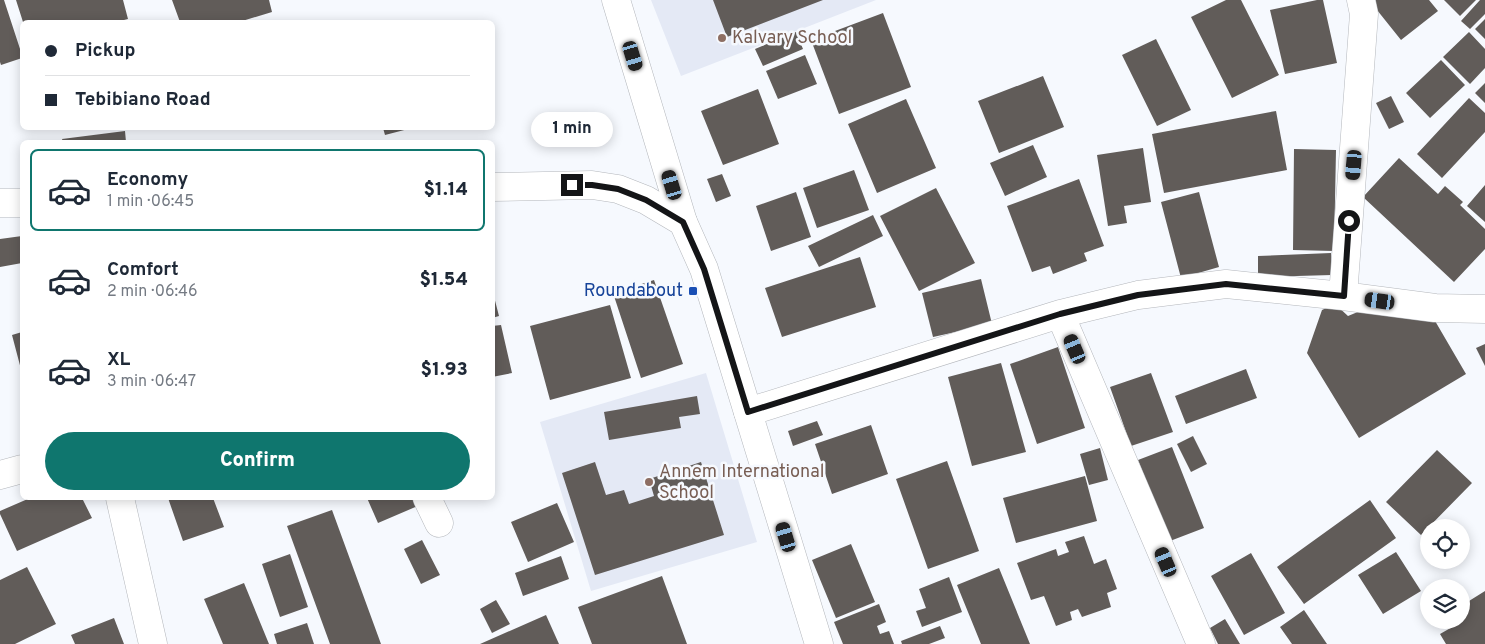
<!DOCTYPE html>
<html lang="en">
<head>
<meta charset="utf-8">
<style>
  :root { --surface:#fff; --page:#f2f2f3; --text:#1f2937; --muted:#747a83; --line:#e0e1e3; --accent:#0f766e }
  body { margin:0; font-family:Overpass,sans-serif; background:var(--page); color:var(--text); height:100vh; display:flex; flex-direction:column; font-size:19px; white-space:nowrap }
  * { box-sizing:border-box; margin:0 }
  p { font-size:16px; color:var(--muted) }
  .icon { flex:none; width:28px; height:28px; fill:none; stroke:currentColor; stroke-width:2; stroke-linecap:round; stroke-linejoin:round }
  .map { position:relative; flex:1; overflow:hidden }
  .side { position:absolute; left:20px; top:140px; width:475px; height:360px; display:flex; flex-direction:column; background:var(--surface); border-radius:8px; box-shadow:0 2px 12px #0003 }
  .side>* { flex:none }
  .top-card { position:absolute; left:20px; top:20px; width:475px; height:110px; border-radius:8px; box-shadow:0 2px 12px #0003; display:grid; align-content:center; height:110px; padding:0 25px; background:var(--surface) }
  .tools { position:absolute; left:1420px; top:519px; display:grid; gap:10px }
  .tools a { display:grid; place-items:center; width:50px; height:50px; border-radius:50%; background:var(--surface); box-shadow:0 2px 12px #0003; font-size:25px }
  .end { position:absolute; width:22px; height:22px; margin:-11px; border:6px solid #141517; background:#fff; box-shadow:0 0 0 2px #fff }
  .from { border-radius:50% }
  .bubble { position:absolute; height:35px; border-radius:18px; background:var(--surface); box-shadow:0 2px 12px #0003; font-size:16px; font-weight:800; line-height:35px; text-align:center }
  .car { position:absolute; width:15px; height:30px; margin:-15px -8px; border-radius:6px; box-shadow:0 0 4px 1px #0007; background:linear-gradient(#222 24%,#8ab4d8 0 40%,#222 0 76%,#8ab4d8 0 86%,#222 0) }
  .top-card b { display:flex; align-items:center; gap:18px; height:48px; font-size:19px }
  .top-card b+b { border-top:1px solid var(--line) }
  .top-card i { width:12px; height:12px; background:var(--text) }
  ul { padding:9px 0 0; list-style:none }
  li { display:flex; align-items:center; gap:15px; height:82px; margin:0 10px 8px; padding:0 15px; border:2px solid transparent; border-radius:8px }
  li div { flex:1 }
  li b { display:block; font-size:19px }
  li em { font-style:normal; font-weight:800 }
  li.current { border-color:var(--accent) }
  li>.icon { width:45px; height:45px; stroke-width:1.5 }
  .action { display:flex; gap:10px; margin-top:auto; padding:10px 25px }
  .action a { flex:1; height:58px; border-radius:30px; background:var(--accent); color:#fff; font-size:20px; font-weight:800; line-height:58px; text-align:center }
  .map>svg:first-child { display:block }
</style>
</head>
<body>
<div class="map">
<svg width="1485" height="644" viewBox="0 0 1485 644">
  <rect width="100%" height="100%" fill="#f6f9fe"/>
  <path fill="#e4e9f5" d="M651 0H876L681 76Z
    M706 373 757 542 591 591 540 422Z"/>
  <path fill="#615c59" d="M0 0H4L22 55V58L1 65 0 62Z
    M16 0H123L128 19 116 22H23Z
    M172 0H269L272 12 239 22H180Z
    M713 0H823L727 37Z
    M1226 0H1241L1279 75 1232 98 1191 17Z
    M1317 0H1323L1337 63 1285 74 1270 10Z
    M1369 0H1429L1438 11 1401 40Z
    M1444 0H1476L1460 16Z
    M1480 0H1485V14L1470 29 1461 21Z
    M883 13 911 87 839 114 811 40Z
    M1485 19V39L1475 29Z
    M796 32 803 49 763 66 755 49Z
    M1469 32 1485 49V68L1470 84 1443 57Z
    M1156 39 1191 110 1157 126 1122 55Z
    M805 55 817 84 778 99 766 71Z
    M1441 60 1465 85 1430 118 1406 93Z
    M1043 76 1064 127 999 153 978 101Z
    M1485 83V103L1475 93Z
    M758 89 779 144 723 165 701 111Z
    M1391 96 1404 122 1389 129 1376 103Z
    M1469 98 1485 113V132L1442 178 1417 154Z
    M906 99 936 168 877 193 848 124Z
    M1276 111 1287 170 1164 193 1152 134Z
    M383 128H412L385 135Z
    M125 131 126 142H63L62 139Z
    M1033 145 1047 177 1005 196 990 163Z
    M1143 148 1151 202 1124 206 1127 223 1108 226 1097 155Z
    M1294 149 1336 150 1334 251 1293 250Z
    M1399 158 1438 194 1445 186 1463 202 1460 205 1485 229V249L1454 282 1363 197Z
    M854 170 869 210 817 228 803 188Z
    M722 174 731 196 716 202 707 179Z
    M1079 179 1104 246 1084 253 1087 261 1053 274 1050 266 1032 272 1007 206Z
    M1485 185V222L1467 206Z
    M936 188 975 263 919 291 880 216Z
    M796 192 811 237 771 251 756 206Z
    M1199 192 1219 267 1181 278 1161 202Z
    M873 215 883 236 819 267 808 246Z
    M22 236V263L0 267V239Z
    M1331 253 1332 275 1258 277V256Z
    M860 257 876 307 782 337 765 288Z
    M981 279 992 324 933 337 922 293Z
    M654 280 683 364 641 378 613 293Z
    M492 289 499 316 492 318Z
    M1335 304 1348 316 1365 309 1431 314 1466 374 1359 438 1307 353 1322 310Z
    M610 305 631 378 550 400 530 326Z
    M501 325 512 373 492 377V326Z
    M22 332V373L12 335Z
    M1485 344V366L1476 348Z
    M1058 347 1085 428 1037 444 1010 364Z
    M1001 363 1026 452 972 466 948 377Z
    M1246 369 1257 398 1186 424 1175 396Z
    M1151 373 1173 432 1131 446 1110 387Z
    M697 396 700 414 679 417 681 428 609 440 604 412Z
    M817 421 823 435 793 446 788 431Z
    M871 425 888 474 832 494 815 444Z
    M1193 436 1207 464 1191 472 1177 444Z
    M1172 447 1204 528 1170 541 1138 460Z
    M1100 448 1108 480 1089 485 1080 454Z
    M1437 450 1472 483 1421 535 1386 502Z
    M947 461 979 551 928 569 896 479Z
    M595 462 606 495 624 490 629 504 654 496 649 479 701 462 724 535 595 575 562 473Z
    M1085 476 1097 521 1016 543 1003 498Z
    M30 498H82L92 518 17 551 0 514V511Z
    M168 498H213L224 527 183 541Z
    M367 498H417L420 505 378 523Z
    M1370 500 1396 538 1304 604 1277 567Z
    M557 503 574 542 528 562 511 522Z
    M332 510 381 644H330L287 526Z
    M1084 536 1094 564 1106 559 1117 589 1107 593 1111 607 1082 617 1078 609 1070 612 1072 620 1056 626 1044 596 1031 600 1017 563 1056 549 1058 556 1069 552 1065 542Z
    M422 540 440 575 421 584 404 549Z
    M851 544 875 602 836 618 812 560Z
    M1396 552 1421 591 1383 614 1358 575Z
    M1251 553 1285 613 1244 635 1211 576Z
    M290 554 308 607 280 617 262 564Z
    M561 556 569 579 523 596 515 573Z
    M27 567 56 624 15 644H0V580Z
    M999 568 1030 644H981L957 585Z
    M662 576 687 644H592L578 607Z
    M949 577 962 612 922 627 916 611 926 608 919 589Z
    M244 583 269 644H223L204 599Z
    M1485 591V644H1446L1440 634 1454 626 1450 620H1461V606Z
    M496 600 510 624 492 633 480 609Z
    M879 604 886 622 877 626 880 634 889 631 894 644H843L834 622Z
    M1304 610 1327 644H1292L1280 627Z
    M546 615 559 644H480Z
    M114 618 124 644H75L71 635Z
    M1225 619 1240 644H1218L1210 628Z
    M307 623 314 644H277L274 634Z
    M940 626 945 638 929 644H902L901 641Z"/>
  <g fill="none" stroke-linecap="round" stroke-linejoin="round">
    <defs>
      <path id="minor" d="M616 0 683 222
        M1343 296 1364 14 1361 0
        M1060 314 1201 644
        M748 412 1060 314 1138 295 1226 284 1343 296 1435 308 1485 309
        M0 475 22 469
        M120 498 153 644
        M427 498 439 523"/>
      <path id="secondary" d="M492 187 592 185 618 189 646 200 683 222 704 269 819 644
        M0 203H22"/>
    </defs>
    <use href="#minor" stroke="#b4b7bc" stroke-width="29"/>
    <use href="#secondary" stroke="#b4b7bc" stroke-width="29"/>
    <use href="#minor" stroke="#fff" stroke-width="28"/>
    <use href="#secondary" stroke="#fff" stroke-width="28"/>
  </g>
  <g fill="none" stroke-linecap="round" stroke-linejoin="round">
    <path stroke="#141517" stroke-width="6" d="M572 185H592L618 189 646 200 683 222 704 269 748 412 1060 314 1138 295 1226 284 1344 296 1349 221"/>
  </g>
  <g fill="#8d6e63" stroke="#f6f9fe" stroke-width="2">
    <circle cx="722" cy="38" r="5"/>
    <circle cx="649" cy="482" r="5"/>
  </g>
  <rect fill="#1a4fb4" stroke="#f6f9fe" stroke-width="2" x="688" y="286" width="10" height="10" rx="2.5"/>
  <g text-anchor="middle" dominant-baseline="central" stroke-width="5" stroke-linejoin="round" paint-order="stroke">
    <g font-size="18" fill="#785e54" stroke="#f6f9fe" text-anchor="start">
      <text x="732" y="38">Kalvary School</text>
      <text x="659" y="472">Annem International<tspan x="659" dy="21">School</tspan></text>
    </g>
    <g font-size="18" fill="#164399" stroke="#f6f9fe" text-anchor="end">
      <text x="683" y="291">Roundabout</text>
    </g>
  </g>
</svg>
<div class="tools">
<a><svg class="icon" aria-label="locate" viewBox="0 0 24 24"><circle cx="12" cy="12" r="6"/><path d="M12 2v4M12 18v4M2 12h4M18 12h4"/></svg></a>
<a><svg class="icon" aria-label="layers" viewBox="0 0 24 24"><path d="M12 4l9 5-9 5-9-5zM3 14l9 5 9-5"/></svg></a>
</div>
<i class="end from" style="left:1349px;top:221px"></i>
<i class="end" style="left:572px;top:185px"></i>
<div class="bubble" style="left:531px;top:112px;width:82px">1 min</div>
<i class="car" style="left:633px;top:56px;rotate:163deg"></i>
<i class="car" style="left:1354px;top:165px;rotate:185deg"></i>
<i class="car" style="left:672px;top:185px;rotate:343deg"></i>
<i class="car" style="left:1380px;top:301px;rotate:278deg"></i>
<i class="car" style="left:1075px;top:349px;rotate:337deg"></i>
<i class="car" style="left:786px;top:537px;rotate:343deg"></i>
<i class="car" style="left:1166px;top:562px;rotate:337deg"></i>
<div class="top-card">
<b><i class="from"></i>Pickup</b>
<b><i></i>Tebibiano Road</b>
</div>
<section class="side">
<ul>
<li class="current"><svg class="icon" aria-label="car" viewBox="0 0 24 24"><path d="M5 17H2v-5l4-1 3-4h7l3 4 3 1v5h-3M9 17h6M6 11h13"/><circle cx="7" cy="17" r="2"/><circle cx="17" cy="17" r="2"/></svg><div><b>Economy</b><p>1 min · 06:45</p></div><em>$1.14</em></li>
<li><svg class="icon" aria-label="car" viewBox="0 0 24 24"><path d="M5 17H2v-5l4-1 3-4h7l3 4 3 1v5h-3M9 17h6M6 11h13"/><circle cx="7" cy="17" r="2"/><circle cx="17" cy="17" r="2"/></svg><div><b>Comfort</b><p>2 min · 06:46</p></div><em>$1.54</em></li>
<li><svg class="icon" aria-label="car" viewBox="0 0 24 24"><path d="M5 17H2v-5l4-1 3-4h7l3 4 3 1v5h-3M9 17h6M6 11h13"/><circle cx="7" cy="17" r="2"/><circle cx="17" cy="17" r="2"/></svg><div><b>XL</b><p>3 min · 06:47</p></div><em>$1.93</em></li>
</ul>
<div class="action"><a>Confirm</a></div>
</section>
</div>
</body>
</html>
